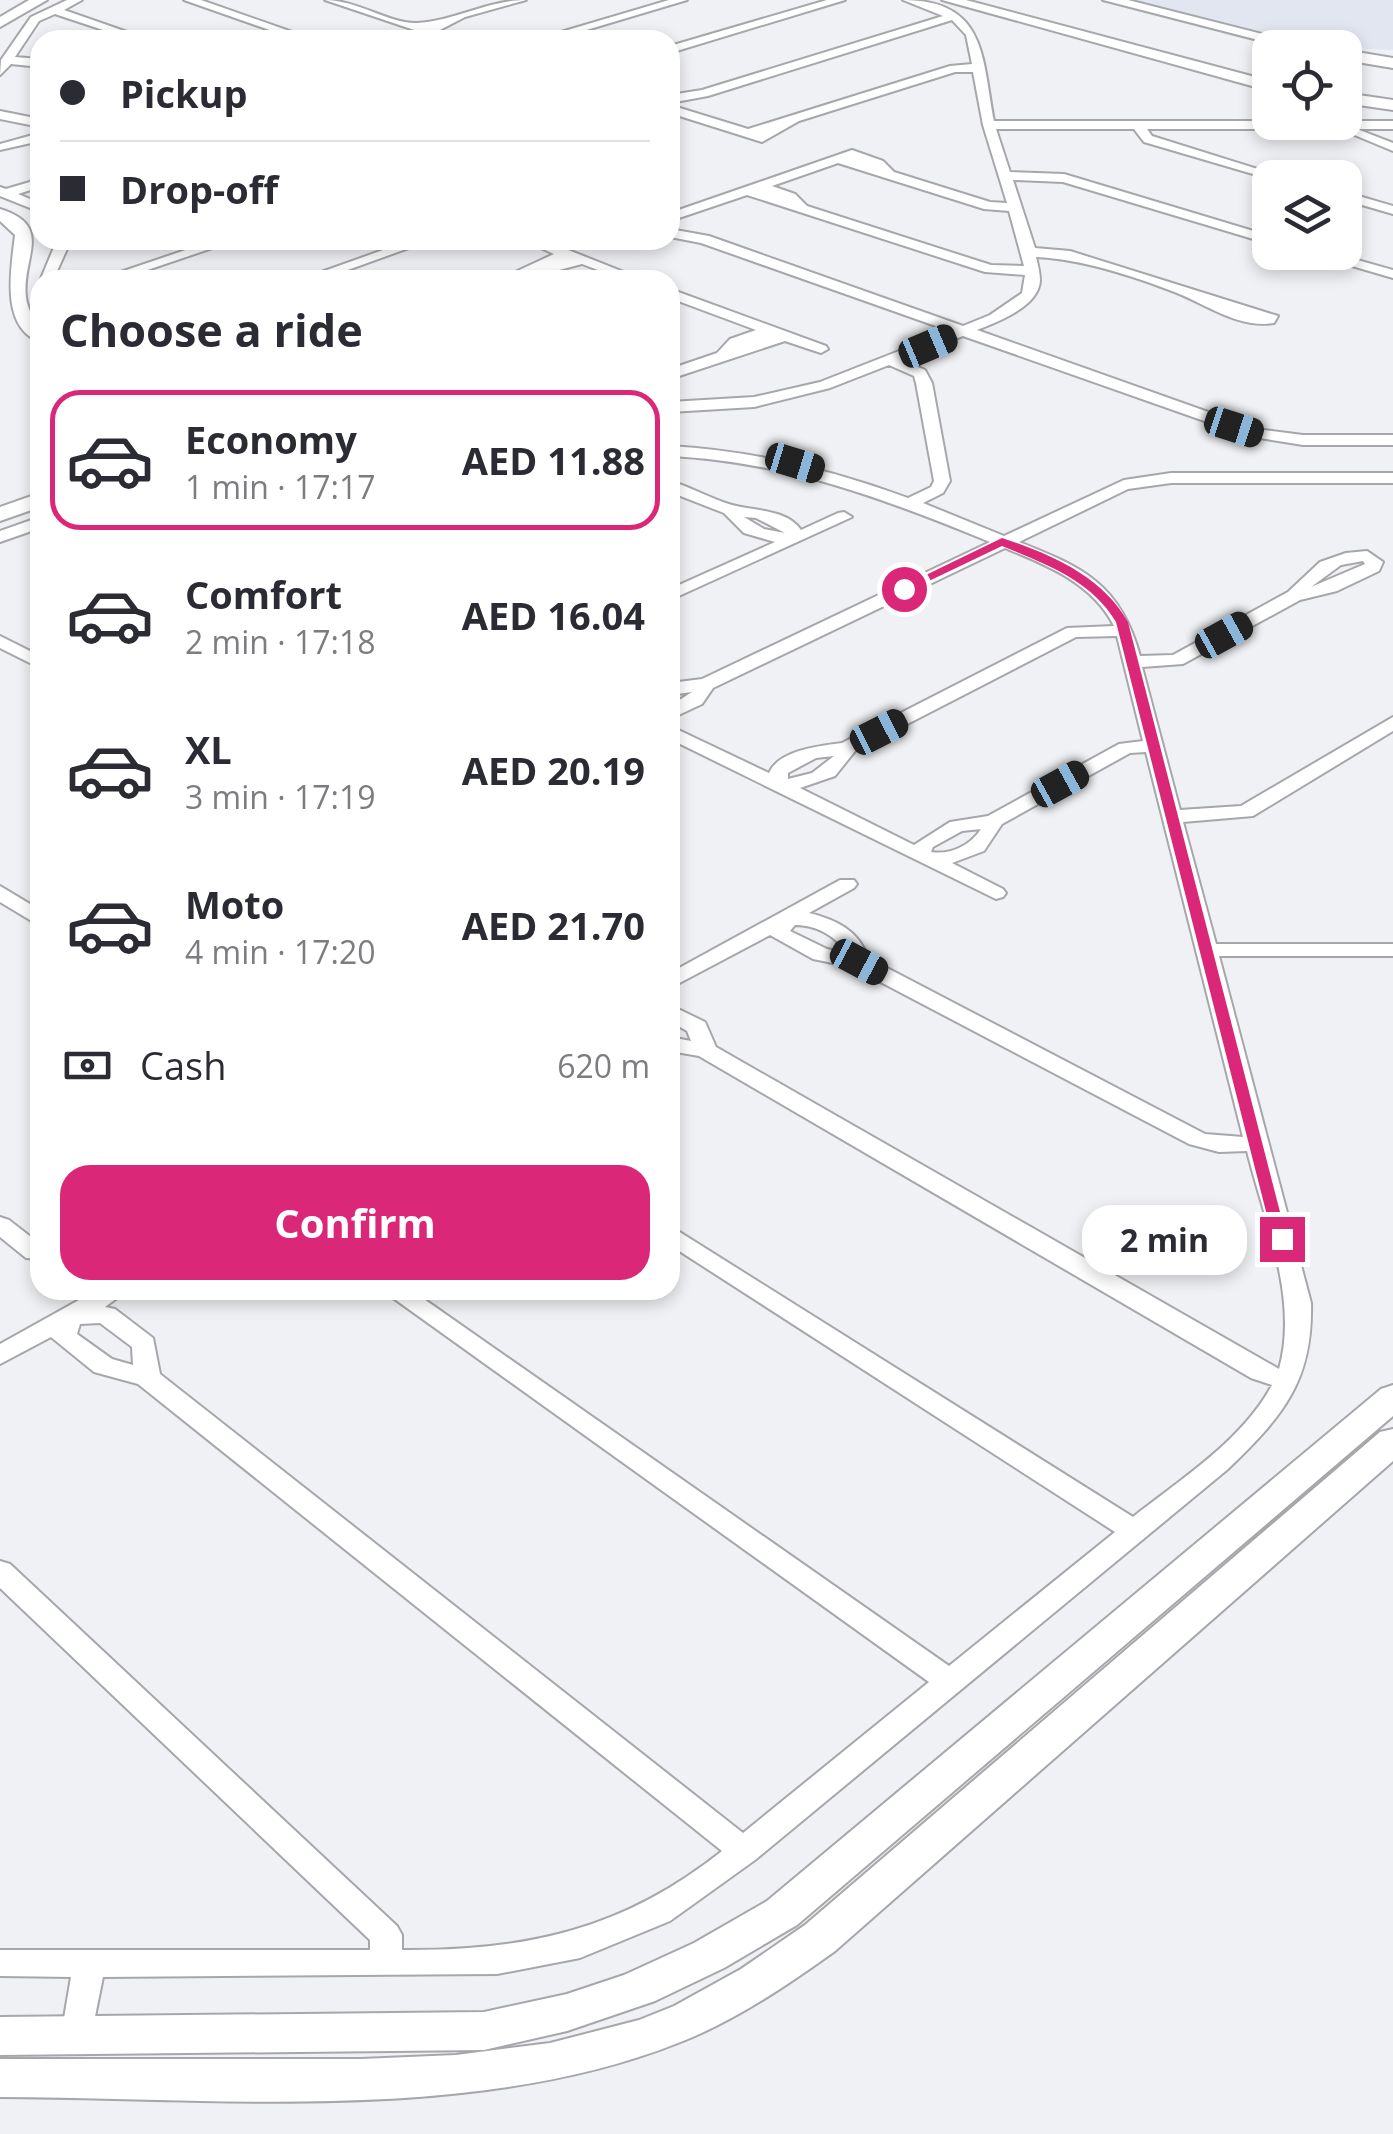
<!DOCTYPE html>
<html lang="en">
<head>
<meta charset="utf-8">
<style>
  :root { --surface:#fff; --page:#f7f7f7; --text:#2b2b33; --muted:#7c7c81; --line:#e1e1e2; --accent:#db2777 }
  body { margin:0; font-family:"Open Sans",sans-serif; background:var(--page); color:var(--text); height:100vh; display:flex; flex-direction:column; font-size:38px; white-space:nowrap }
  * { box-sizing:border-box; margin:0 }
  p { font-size:32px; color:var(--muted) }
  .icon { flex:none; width:55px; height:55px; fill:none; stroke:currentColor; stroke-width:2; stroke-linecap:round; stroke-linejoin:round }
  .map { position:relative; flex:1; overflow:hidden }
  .panel { position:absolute; left:30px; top:270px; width:650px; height:1030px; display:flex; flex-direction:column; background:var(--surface); border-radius:30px; box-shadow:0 5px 15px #0003 }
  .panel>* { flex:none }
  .guide { position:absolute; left:30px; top:30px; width:650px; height:220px; border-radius:30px; box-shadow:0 5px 15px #0003; display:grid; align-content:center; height:220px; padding:0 30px; background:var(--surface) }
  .buttons { position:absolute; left:1252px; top:30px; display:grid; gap:20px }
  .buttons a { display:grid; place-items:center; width:110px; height:110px; border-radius:20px; background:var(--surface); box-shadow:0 5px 15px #0003; font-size:50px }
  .end { position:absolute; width:45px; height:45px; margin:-22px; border:12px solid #db2777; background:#fff; box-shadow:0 0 0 5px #fff }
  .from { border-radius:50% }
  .bubble { position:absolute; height:70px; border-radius:30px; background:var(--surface); box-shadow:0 5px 15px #0003; font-size:32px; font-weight:700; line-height:70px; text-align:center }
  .car { position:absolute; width:30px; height:60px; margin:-30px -15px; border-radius:12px; box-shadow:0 0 8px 2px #0007; background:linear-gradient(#222 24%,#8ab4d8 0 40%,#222 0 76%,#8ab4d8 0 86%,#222 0) }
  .guide b { display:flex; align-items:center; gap:35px; height:95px; font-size:38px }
  .guide b+b { border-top:2px solid var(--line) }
  .guide i { width:25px; height:25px; background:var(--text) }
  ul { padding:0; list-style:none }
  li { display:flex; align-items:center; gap:30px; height:140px; margin:0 20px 15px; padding:0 10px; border:5px solid transparent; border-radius:30px }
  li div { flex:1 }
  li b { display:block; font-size:38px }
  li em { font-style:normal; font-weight:700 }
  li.on { border-color:var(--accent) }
  li>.icon { width:90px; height:90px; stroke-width:1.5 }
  h2 { padding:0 30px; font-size:45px; line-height:120px }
  .pay { display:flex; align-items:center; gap:25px; height:110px; padding:0 30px; font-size:38px }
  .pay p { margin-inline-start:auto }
  .primary-button { display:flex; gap:20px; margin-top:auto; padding:20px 30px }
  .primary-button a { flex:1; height:115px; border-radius:30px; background:var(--accent); color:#fff; font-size:40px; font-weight:700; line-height:115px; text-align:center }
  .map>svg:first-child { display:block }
</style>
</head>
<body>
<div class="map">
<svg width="1393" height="2134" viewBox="0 0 1393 2134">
  <rect width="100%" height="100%" fill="#f0f1f4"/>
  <path fill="#e2e6f0" d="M1126 0H1393V50L1323 47Z"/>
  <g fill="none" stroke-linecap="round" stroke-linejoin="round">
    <defs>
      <path id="minor" d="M67 0H82L64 10 150 40H133L55 14 39 21 15 57 40 59V67L11 64 0 75 1 60 31 17Z
        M184 0H201L315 40H298Z
        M325 0C357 0 390 24 417 23 454 21 488 0 526 0L465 17 438 31 462 40H444Z
        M669 0H687L553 40H534Z
        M827 0H845L670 53V46Z
        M903 0C987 0 982 59 994 121H1393V129H1357L1393 143V151L1340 129H1147L1152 136 1286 178 1270 179 1144 142 1134 129H996L1010 172 1064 174 1270 236V244L1063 182 1013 180 1035 248 1070 251 1278 316 1274 323C1237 329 1205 303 1172 291 1130 275 1081 259 1036 257 1038 265 1040 273 1040 281 1038 307 997 322 977 330L1256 429 1303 435H1393V445H1303L1247 436 963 336 902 360 925 370 932 383 950 481 943 493 923 503 1004 536 1124 480 1171 473H1393V483H1171L1128 489 1019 542C1083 567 1121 585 1140 656L1173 655 1288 592 1320 562 1346 553 1367 551 1383 562 1379 571 1337 591 1300 600 1183 664 1142 667 1180 810 1241 806 1393 717V731L1253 816 1183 822 1216 944H1393V956H1219L1311 1303C1313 1381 1283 1416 1228 1469L755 1860 670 1921 580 1958 497 1974 103 1977 89 2046 77 2050 65 2046 61 2036 71 1977 0 1976V1950H370V1940L0 1588V1561L10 1564 397 1926 402 1935V1950C526 1951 623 1930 722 1851L138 1384 94 1372 51 1337 0 1364V1344L97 1290H128L105 1307 115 1309 153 1338 160 1374 743 1833 929 1682 382 1290H411L949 1666 1115 1532 670 1245V1226L1133 1517C1181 1479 1243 1440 1272 1385L1251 1378 699 1056 670 1051V1037L691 1041 687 1031 670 1021V1005L705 1022 716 1047 1279 1369C1299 1299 1264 1220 1247 1151L1219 1152 1189 1144 852 967 813 959 770 935 670 988V973L840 880H854L857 884 854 888 809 913C837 920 859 931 868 958L1205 1134 1243 1137 1146 752 1130 753 1002 824 984 851 952 863 1003 889 1006 893 1003 897 996 899 670 739V726L769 773C779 750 819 746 842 743L1067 628 1114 626C1093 583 1046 565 1005 548L713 688 702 704 670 719V706L692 692 670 695V683L702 679 990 542C883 498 787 462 670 456V446C753 451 830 469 908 498L931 487 934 481 916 383 914 376 889 365 830 388 754 407 670 412V402L754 397 820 382 950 331 701 243 670 237V229L709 236 963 326 990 315 1022 293 1025 275 985 272 747 195 670 221V213L852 150 883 161 894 172 990 202 1007 203 983 125 973 72H955L799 121 762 142 670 113V105L748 129 950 66 972 64 966 35 952 20 708 96 670 103V95L702 90 943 16ZM838 163 984 209 1009 211 1024 266 991 265 807 206 795 194 772 186ZM1363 561 1365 564 1311 587 1341 565ZM1117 636 1143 741 1119 744 988 816 950 822 914 845 800 788 835 776 855 751 1076 637ZM834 756 812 773 788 779V773L816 758ZM981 829C970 846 950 855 931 852L933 847 962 831ZM795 925C814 925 837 935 845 953L827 949 790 931ZM100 1323 132 1347 133 1365 112 1359 77 1334 80 1324Z
        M0 111 40 119V127L0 119Z
        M40 133V141L0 150V144Z
        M40 179V187L18 194 40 203V212L0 196V187L6 189Z
        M1345 192 1393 206V214L1345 200Z
        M57 240H71L53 280 40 281Z
        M215 240H236L118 280H97Z
        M411 240H431L320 280H299Z
        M523 240H543L644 280H624L582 264 521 280H498L554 254Z
        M1304 252H1329L1393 270V278Z
        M670 289 826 346 828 349 821 353 785 341 670 379V369L717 353 730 339 756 330 670 298Z
        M670 481C691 487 711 499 732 505 754 511 787 509 801 530L838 513 844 512 852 517 670 600V589L775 542 744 533 724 513 670 492ZM744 517 756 518 785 533 764 529Z
        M40 517V528L0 542V531Z
        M0 636 40 656V668L0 648Z
        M0 886 40 910V926L0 902Z
        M0 1217 9 1220 40 1244V1259L26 1258 0 1237Z"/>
      <path id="secondary" d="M29 0H47L0 27V17Z
        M942 0H966L1270 81V91Z
        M1103 0H1128L1317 48H1289Z
        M1345 50 1393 58V68L1345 60Z
        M1345 93 1393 100V110L1345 103Z
        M0 209C55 226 21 258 26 297 28 315 40 323 40 342 0 327 11 270 15 235L0 221Z
        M40 493V507L0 521V507Z
        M1393 1385V1416L797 1925 724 1968 655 2001 567 2031 484 2050 0 2055V2017L484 2012 567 1994 624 1975 694 1943 767 1901 1381 1389Z
        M1393 1429V1461L835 1951C786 1986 735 2021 678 2043 474 2124 217 2098 0 2097V2059H361L456 2055 550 2043 639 2020 674 2006 741 1969 805 1925 1380 1432Z"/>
    </defs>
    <use href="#minor" stroke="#a6a7aa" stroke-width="4"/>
    <use href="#secondary" stroke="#a6a7aa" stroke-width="4"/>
    <use href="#minor" fill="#fff" fill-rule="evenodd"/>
    <use href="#secondary" fill="#fff" fill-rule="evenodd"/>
  </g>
  <path fill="#db2777" d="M1002 538C1051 554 1102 576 1128 622L1288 1243 1273 1239 1116 622C1091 580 1045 564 1002 546L908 591 897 589Z"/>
</svg>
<div class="buttons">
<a><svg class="icon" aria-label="locate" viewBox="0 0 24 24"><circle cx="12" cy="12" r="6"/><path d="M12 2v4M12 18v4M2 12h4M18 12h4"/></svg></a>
<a><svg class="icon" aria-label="layers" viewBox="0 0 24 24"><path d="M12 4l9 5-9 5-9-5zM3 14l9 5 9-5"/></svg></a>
</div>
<i class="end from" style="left:904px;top:589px"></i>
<i class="end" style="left:1282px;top:1239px"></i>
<div class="bubble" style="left:1082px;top:1205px;width:165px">2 min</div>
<i class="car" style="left:928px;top:346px;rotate:67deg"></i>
<i class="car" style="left:1234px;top:427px;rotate:108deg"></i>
<i class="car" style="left:795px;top:463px;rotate:107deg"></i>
<i class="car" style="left:1224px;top:635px;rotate:61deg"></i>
<i class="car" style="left:879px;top:732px;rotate:63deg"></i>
<i class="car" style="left:1060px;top:784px;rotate:61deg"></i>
<i class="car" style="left:859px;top:962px;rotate:118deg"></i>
<div class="guide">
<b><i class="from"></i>Pickup</b>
<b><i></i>Drop-off</b>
</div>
<section class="panel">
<h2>Choose a ride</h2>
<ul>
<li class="on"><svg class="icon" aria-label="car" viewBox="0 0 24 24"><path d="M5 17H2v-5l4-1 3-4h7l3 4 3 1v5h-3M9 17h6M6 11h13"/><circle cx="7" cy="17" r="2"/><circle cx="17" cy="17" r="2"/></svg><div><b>Economy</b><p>1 min · 17:17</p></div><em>AED 11.88</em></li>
<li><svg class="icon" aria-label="car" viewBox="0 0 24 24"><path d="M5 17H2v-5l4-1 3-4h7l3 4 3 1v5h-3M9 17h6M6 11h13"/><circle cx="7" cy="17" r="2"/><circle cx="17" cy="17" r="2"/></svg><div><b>Comfort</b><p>2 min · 17:18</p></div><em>AED 16.04</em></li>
<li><svg class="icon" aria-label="car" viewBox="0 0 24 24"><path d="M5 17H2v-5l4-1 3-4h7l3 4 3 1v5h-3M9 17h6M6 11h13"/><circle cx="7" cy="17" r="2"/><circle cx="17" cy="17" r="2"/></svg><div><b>XL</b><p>3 min · 17:19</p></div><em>AED 20.19</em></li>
<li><svg class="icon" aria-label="car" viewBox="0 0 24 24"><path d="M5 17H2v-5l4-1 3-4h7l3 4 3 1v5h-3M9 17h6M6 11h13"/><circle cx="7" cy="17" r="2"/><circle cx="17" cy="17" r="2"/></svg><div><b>Moto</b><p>4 min · 17:20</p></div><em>AED 21.70</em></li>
</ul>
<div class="pay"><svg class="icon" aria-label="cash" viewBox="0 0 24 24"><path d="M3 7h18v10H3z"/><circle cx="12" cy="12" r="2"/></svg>Cash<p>620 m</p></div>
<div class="primary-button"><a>Confirm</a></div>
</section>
</div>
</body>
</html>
